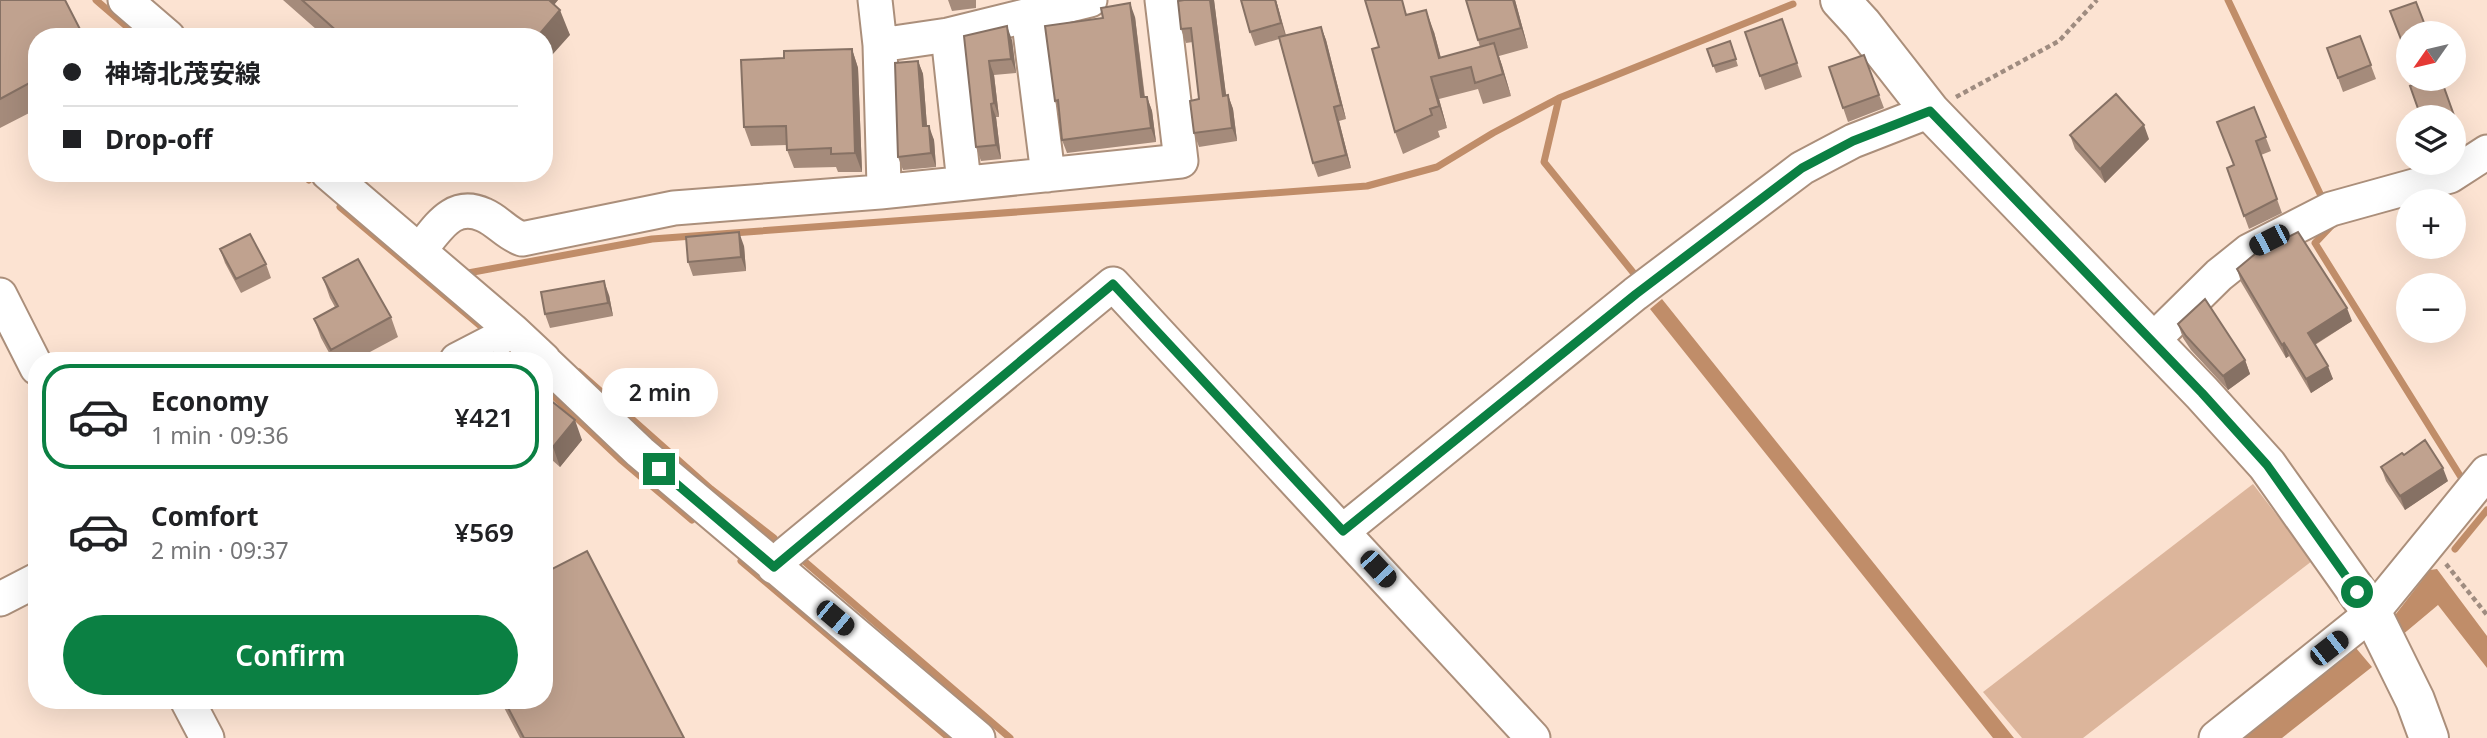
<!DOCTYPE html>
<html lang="en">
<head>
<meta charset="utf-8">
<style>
  :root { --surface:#fff; --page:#f2f2f2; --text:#202124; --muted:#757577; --line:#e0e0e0; --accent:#0b8043 }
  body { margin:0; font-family:"Noto Sans","Noto Sans JP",sans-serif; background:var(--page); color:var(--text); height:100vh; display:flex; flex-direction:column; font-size:26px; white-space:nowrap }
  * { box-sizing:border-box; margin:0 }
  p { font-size:23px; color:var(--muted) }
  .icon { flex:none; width:38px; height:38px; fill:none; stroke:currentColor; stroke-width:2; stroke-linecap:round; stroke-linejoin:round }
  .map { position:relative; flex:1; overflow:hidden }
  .details { position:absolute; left:28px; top:352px; width:525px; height:357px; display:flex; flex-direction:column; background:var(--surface); border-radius:28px; box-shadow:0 7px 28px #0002 }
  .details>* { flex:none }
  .banner { position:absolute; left:28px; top:28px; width:525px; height:154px; border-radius:28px; box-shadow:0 7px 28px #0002; display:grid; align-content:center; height:154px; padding:0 35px; background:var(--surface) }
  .needle { width:46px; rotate:236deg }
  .controls { position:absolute; left:2396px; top:21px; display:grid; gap:14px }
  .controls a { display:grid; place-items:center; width:70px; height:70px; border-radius:50%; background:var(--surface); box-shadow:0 7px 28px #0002; font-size:35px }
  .end { position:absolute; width:32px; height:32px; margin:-16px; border:9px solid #0b8043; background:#fff; box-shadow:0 0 0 4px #fff }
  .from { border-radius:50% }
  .bubble { position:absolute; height:49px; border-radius:24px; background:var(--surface); box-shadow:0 7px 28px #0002; font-size:23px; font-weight:600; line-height:49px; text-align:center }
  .car { position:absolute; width:21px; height:42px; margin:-21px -10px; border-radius:9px; box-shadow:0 0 5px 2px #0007; background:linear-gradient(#222 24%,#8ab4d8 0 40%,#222 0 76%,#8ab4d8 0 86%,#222 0) }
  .banner b { display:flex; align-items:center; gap:24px; height:66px; font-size:26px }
  .banner b+b { border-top:2px solid var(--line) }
  .banner i { width:18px; height:18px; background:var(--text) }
  ul { padding:12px 0 0; list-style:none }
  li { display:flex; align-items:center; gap:21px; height:105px; margin:0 14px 10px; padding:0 21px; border:4px solid transparent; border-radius:28px }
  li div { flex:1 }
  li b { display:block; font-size:26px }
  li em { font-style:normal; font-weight:600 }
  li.active { border-color:var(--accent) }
  li>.icon { width:63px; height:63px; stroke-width:1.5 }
  .primary-button { display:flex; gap:14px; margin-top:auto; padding:14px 35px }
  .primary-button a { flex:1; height:80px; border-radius:42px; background:var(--accent); color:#fff; font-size:28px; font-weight:600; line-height:80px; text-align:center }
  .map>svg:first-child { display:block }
</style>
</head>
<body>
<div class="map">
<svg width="2487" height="738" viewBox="0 0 2487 738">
  <rect width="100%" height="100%" fill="#fce3d2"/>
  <path fill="#dcb59b" d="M2253 484 2312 561 2083 738H2022L1983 692Z"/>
  <path fill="#c08d69" d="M1662 299 2014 738H1993L1650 309Z
    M2437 569 2487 636V668L2438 605 2401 636 2392 619 2430 570Z
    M2356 648 2372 667 2282 738H2243Z"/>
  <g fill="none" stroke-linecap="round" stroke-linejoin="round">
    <path stroke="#c08d69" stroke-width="7" d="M96 0 139 37
      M2228 0 2324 202
      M1559 98 1544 162 1640 281
      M301 173 309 180
      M340 207 483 328
      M2332 225 2315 243 2464 482
      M468 273 652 239 1367 186 1437 167 1493 133 1559 98 1793 4
      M493 360 509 353 517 360
      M579 372 711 489 774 538
      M544 387 620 459 692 520
      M2455 549 2487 510
      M741 561 949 738
      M804 561 1010 738"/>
    <defs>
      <path id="minor" d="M125 0 168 37
        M875 0 880 45 948 35 1090 0
        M1028 15 1048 175
        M948 35 964 183
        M328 173 513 331 544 360
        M880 192 1181 161 1162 0
        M419 251C437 230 452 200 484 215 498 221 507 234 522 239L674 208 880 192 884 186 880 45
        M0 295 37 368
        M2152 341 2219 275 2249 251 2331 209 2450 176 2487 152
        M457 360 513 331
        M544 361 640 452 978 738
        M1343 531 1635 294 1802 168 1853 141 1930 111
        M774 567 786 554 1113 284 1533 738
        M0 599 37 580
        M187 700 207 738
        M2216 738 2372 613 2487 472"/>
      <path id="major" d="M1840 0 1862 24 1930 111 2202 393 2267 465 2372 613 2415 700 2429 738"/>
    </defs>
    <use href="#minor" stroke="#ab8f7b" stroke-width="37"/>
    <use href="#major" stroke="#ab8f7b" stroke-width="42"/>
    <path stroke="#9f8c80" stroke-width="4.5" stroke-dasharray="5 3.5" stroke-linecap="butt" d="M1956 97 2059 41 2097 0
      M2446 564 2487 615"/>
    <use href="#minor" stroke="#fff" stroke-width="33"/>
    <use href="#major" stroke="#fff" stroke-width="38"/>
  </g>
  <path fill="#a58b7b" d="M0 0 37 37V109L0 128Z
    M283 0H558L554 5 570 35 544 37H325Z
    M948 0H976V8L952 11Z
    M1184 0H1214L1226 96 1228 95 1233 109 1237 141 1199 147 1194 133 1199 99 1193 42 1186 43 1181 29Z
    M1276 0 1286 35 1321 27 1326 40 1346 119 1339 121 1351 168 1318 177 1313 163 1279 39 1255 46 1250 32Z
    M1515 0 1528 48 1499 56 1511 96 1483 104 1478 89 1439 99 1447 128 1438 131 1440 137 1403 154 1395 132 1379 47 1408 15 1434 32 1441 58 1480 47 1478 40Z
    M1135 17 1145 97H1147L1152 111 1156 142 1067 153 1062 140 1059 112 1055 101Z
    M1782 19 1802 77 1765 90 1745 32Z
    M964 36 1012 40 1016 73 994 75 999 117H996L1001 159 981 161 976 147Z
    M2360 36 2376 79 2343 92 2327 48Z
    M1730 41 1738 66 1716 73 1707 49Z
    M852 49 858 68 862 172H838L836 167 794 168 787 150V145L751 146 744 127 784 58Z
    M1864 55 1884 108 1848 122 1829 67Z
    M918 61 923 74 927 126 934 140 936 167 903 170 898 157Z
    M2441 79 2461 135 2454 137V117Z
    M2254 107 2271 151 2261 155 2282 213 2249 229 2227 168 2233 165Z
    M2070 135 2149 139 2105 183 2075 149Z
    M744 246 746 271 693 276 688 262Z
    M220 249 266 264 271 278 241 293 225 263Z
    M2237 269 2352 321 2315 345 2333 379 2311 393 2289 356 2286 358 2241 282Z
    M323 278 391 317 398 337 355 360H333L321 338 314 319 335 307 330 298Z
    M609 295 613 316 550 328 545 314Z
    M2178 324 2245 360 2250 374 2228 390 2191 350 2183 338Z
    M544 395 582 440 560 467 544 453Z
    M2381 467 2448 481 2405 510 2386 481Z
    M500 700H544L684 738H520Z"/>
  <path fill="#867164" d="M540 0H558L546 14Z
    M1210 0H1214L1228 110 1223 96Z
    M1275 0H1276L1286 37 1281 23Z
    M1513 0H1515L1528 48 1521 28Z
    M1130 3 1135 17 1146 111 1141 97Z
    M560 10 570 35 544 64V37H537Z
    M1426 10 1434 32 1445 74 1439 58Z
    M1007 26 1012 40 1016 73 1011 59Z
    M1321 27 1326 40 1346 119 1341 105Z
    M1494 43 1502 65 1511 96 1503 74Z
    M852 49 858 68 862 172 855 153Z
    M918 61 923 74 928 140 923 126Z
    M989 61 994 75 999 117 994 103Z
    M544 67 547 75 544 78Z
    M1431 77 1439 99 1447 128 1439 106Z
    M1228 95 1233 109 1237 141 1232 128Z
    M1147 97 1152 111 1156 142 1151 128Z
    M991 104 996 117 1001 159 996 145Z
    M1334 107 1339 121 1351 168 1346 155Z
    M2144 125 2149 139 2105 183 2100 169Z
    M929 126 934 140 936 167 931 153Z
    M739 232 744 246 746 271 741 257Z
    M604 281 609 295 613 316 608 303Z
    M2347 308 2352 321 2312 346 2308 333Z
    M2284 343 2289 356 2286 358 2282 345Z
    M2245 360 2250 374 2228 390 2223 376Z
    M2328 366 2333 379 2311 393 2306 379Z
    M575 420 582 440 560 467 553 447Z
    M2443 468 2448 481 2405 510 2400 496Z"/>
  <path fill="#c0a28f" stroke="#867164" stroke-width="2" d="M0 0H65L84 37H37V79L0 99Z
    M302 0H549L560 10 537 37H338L340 34Z
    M1184 0H1210L1223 96 1228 95 1232 128 1194 133 1190 101 1199 99 1191 28 1181 29 1178 1Z
    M1241 0H1275L1281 23 1250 32Z
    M1365 0H1402L1406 15 1426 10 1439 58 1494 43 1503 74 1475 83 1471 67 1431 77 1439 106 1430 109 1432 115 1395 132 1372 49 1379 47Z
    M1466 0H1513L1521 28 1478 40Z
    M2416 2 2428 33H2408V51L2406 52 2390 11Z
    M1130 3 1141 97H1147L1151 128 1062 140 1058 100 1055 101 1045 26 1103 18 1101 8Z
    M1782 19 1797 63 1760 76 1745 32Z
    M1007 26 1011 59 989 61 994 103 991 104 996 145 976 147 964 36Z
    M1321 27 1341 105 1334 107 1346 155 1313 163 1279 37Z
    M2360 36 2371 65 2338 78 2327 48Z
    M1730 41 1736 59 1713 66 1707 49Z
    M852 49 855 153 831 154V148L787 150 786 126 744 127 741 60 784 58V51Z
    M1864 55 1879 95 1843 108 1829 67Z
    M918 61 923 126H929L931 153 898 157 895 63Z
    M2432 79H2441L2456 121 2454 122V117H2421L2410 86Z
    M2116 94 2144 125 2100 169 2070 135Z
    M2254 107 2266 137 2256 141 2277 199 2244 216 2227 168 2234 165 2217 122Z
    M739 232 741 257 688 262 686 237Z
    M2298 232 2347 308 2308 333 2328 366 2306 379 2284 343 2282 345 2237 269 2255 254Z
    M250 234 266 264 236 279 220 249Z
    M358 259 391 317 331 350 314 319 338 306 323 278Z
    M604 281 608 303 545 314 541 292Z
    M2205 299 2245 360 2223 376 2186 336 2178 324Z
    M494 353 503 360H488Z
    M544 395 575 420 553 447 544 439Z
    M2425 440 2443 468 2400 496 2381 467 2402 453 2404 455Z
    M587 551 684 738H524L504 700H544V573Z"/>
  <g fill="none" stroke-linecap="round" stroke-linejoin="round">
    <path stroke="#0b8043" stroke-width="9" d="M659 469 774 567 1113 284 1343 531 1636 294 1802 168 1853 141 1930 111 2202 393 2267 465 2357 592"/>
  </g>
</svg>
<div class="controls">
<a><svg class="needle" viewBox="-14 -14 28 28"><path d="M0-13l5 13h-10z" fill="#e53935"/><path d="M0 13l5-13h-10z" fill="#757577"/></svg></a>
<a><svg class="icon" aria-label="layers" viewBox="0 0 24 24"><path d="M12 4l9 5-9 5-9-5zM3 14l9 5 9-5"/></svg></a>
<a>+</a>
<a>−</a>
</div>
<i class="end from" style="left:2357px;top:592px"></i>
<i class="end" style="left:659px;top:469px"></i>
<div class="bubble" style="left:602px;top:368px;width:116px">2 min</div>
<i class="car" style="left:2269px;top:240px;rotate:243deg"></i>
<i class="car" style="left:1378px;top:569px;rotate:137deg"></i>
<i class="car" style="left:835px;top:618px;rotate:130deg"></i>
<i class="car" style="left:2329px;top:648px;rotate:52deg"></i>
<div class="banner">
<b><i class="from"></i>神埼北茂安線</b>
<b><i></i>Drop-off</b>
</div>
<section class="details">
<ul>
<li class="active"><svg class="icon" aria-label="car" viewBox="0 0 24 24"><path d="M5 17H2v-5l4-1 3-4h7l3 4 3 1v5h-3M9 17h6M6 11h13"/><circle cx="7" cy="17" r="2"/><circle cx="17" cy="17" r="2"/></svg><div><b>Economy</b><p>1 min · 09:36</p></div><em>¥421</em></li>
<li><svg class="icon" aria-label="car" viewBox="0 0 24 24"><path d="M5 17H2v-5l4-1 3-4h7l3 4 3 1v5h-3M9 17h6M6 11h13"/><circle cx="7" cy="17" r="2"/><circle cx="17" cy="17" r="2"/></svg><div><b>Comfort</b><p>2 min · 09:37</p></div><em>¥569</em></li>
</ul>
<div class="primary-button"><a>Confirm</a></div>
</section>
</div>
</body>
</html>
